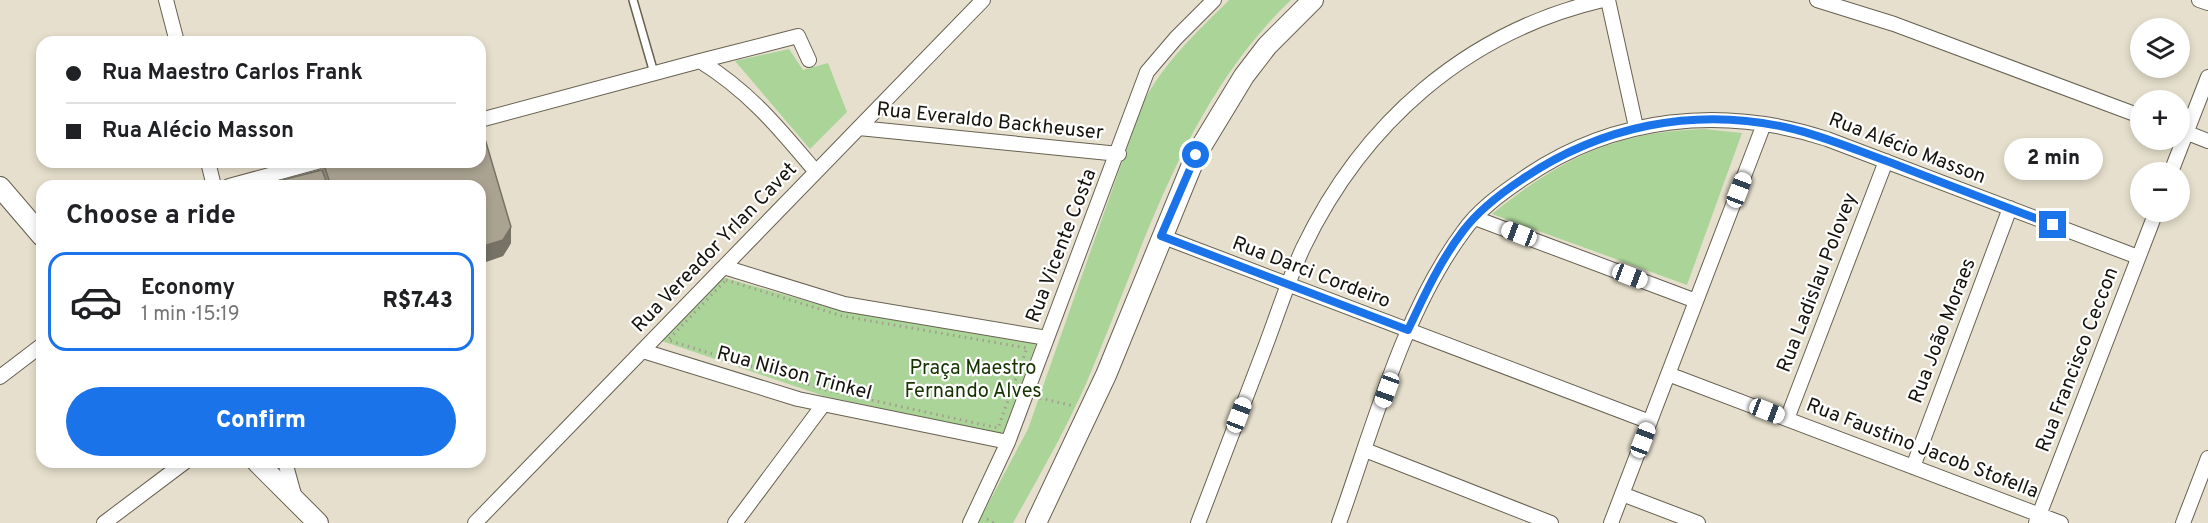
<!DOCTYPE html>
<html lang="en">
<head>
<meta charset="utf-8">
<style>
  :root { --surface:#fff; --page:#f2f2f2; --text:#202124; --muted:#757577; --line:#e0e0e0; --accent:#1a73e8 }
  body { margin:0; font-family:Overpass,sans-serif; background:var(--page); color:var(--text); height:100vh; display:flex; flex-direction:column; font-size:22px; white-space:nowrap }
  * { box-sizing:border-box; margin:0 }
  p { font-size:20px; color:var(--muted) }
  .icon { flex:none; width:33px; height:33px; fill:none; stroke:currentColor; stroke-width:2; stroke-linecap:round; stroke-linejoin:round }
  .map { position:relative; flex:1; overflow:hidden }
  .drawer { position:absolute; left:36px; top:180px; width:450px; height:288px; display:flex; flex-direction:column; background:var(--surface); border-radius:18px; box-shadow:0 3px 9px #0003 }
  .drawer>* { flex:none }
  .top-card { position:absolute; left:36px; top:36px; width:450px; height:132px; border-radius:18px; box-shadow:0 3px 9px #0003; display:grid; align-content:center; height:132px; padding:0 30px; background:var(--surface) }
  .controls { position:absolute; left:2130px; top:18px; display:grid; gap:12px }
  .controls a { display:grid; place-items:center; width:60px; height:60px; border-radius:50%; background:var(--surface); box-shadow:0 3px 9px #0003; font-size:30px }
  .end { position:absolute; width:27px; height:27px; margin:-14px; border:8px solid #1a73e8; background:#fff; box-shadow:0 0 0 3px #fff }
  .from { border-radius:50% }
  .bubble { position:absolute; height:42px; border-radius:21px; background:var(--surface); box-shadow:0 3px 9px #0003; font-size:20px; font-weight:800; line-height:42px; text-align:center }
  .car { position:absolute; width:18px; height:36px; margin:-18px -9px; border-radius:8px; box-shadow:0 0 4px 2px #0007; background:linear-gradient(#fff 24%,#345 0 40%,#fff 0 76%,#345 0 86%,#fff 0) }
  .top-card b { display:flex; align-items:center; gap:21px; height:57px; font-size:22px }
  .top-card b+b { border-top:2px solid var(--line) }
  .top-card i { width:15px; height:15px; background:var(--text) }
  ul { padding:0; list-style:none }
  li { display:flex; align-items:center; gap:18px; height:99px; margin:0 12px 9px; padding:0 18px; border:3px solid transparent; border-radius:18px }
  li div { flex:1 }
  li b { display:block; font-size:22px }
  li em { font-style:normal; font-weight:800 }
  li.on { border-color:var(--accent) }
  li>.icon { width:54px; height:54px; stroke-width:1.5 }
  h2 { padding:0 30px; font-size:27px; line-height:72px }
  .primary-button { display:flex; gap:12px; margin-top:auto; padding:12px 30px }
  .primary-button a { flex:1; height:69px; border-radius:36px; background:var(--accent); color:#fff; font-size:24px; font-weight:800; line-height:69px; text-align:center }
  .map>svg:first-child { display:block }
</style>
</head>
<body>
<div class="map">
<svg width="2208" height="523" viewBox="0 0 2208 523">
  <rect width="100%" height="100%" fill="#e6dfcd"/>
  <path fill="#abd498" d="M1229 0H1291C1182 104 1143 252 1085 386 1064 433 1038 478 1013 523H978L1028 429 1142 105C1163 63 1196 33 1229 0Z
    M789 49 803 70 828 63 847 112 810 149 735 61Z
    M1704 129 1742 133 1687 285 1492 214C1562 158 1614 132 1704 129Z
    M722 277 842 311 1036 344 1003 434 824 396 659 340Z"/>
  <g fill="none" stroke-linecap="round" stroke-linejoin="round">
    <defs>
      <path id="lane" d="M633 0 654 73"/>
      <path id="street" d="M166 0 177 42
        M1608 0 1636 127
        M1817 0 1894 24 2140 116
        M2199 0 2208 3
        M700 61 798 36 809 60
        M480 120 700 61C751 93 778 127 816 172
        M859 128 1119 154
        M2180 130 2208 141
        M208 162 214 186
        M2171 172 2208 77
        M229 186 317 162
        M1475 218 1696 301
        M1161 236 1650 422
        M724 267 844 304 1047 338
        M643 351 798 399 1008 442
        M1668 374 2061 523
        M0 377 42 345
        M1787 419 1886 161
        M1365 450 1551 523
        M285 462 295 498
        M1913 467 2010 208
        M1622 494 1698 523
        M104 523 185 462
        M475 523 983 0
        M735 523 823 405
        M970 523 1008 442 1147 72 1176 38 1214 0
        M1198 523C1219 468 1240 413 1261 358 1275 322 1287 283 1303 248 1363 123 1466 32 1603 0
        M1339 523C1373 428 1403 313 1463 232 1478 210 1502 193 1524 178 1614 116 1723 105 1827 139L2138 257
        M1611 523 1764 124
        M2036 523 2156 212
        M2183 523 2208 458"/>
      <path id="secondary" d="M0 187 42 236
        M257 462 318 523
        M1036 523 1106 375 1196 155 1244 76 1267 46 1313 0"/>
    </defs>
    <use href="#lane" stroke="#676151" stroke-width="10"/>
    <use href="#street" stroke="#676151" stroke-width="16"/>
    <use href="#secondary" stroke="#676151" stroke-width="22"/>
    <path stroke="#a29d8e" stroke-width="3" stroke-dasharray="1.5 4.5" stroke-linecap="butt" d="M726 280 842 316 1027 348 998 428 826 390 668 340Z
      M1040 398 1074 406
      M987 519 994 523"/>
    <use href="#lane" stroke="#fff" stroke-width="7"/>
    <use href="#street" stroke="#fff" stroke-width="14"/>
    <use href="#secondary" stroke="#fff" stroke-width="20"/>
  </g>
  <path fill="#928c7e" d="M322 162H480L511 243 503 256 480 264V186H258L322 170Z"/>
  <path fill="#777266" d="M511 227V243L503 256 480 264V247Z"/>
  <path fill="#aaa392" stroke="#777266" stroke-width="1.5" d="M480 122 511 227 503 240 480 247V186H331L323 162H480Z
    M322 170 328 186H258Z"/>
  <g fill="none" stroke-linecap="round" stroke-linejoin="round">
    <path stroke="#1a73e8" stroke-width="8" d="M1196 155 1161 236 1408 330C1424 296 1440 261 1463 231 1478 211 1500 194 1521 180 1600 126 1694 106 1789 128 1824 136 1858 151 1892 163 1945 184 1999 204 2053 225"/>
  </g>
  <g text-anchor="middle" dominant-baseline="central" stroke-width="4.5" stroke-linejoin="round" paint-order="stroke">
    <g font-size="20" fill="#15130c" stroke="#fff">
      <text transform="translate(990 122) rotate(6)">Rua Everaldo Backheuser</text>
      <text transform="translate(1907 149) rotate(21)">Rua Alécio Masson</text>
      <text transform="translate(1062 246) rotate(-69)">Rua Vicente Costa</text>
      <text transform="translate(715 248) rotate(-46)">Rua Vereador Yrlan Cavet</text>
      <text transform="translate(1311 273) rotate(21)">Rua Darci Cordeiro</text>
      <text transform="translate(1818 283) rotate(-69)">Rua Ladislau Polovey</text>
      <text transform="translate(1943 331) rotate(-69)">Rua João Moraes</text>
      <text transform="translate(2078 360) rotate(-69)">Rua Francisco Ceccon</text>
      <text transform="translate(794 374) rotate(15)">Rua Nilson Trinkel</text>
      <text transform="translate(1922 449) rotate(21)">Rua Faustino Jacob Stofella</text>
    </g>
    <g font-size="20" fill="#153301" stroke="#fff">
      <text x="973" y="369">Praça Maestro<tspan x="973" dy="23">Fernando Alves</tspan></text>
    </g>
  </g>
</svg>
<div class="controls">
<a><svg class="icon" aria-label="layers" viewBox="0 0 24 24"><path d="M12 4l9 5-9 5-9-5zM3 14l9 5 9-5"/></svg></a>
<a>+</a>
<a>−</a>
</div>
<i class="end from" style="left:1196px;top:155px"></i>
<i class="end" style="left:2053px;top:225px"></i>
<div class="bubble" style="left:2004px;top:138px;width:99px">2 min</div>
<i class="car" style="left:1739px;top:190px;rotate:21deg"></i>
<i class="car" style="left:1519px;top:234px;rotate:291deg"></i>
<i class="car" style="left:1630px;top:276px;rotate:111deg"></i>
<i class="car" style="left:1387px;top:390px;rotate:200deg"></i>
<i class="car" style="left:1767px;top:411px;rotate:111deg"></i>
<i class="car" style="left:1239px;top:415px;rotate:21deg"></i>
<i class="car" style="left:1643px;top:440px;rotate:21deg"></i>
<div class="top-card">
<b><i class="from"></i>Rua Maestro Carlos Frank</b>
<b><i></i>Rua Alécio Masson</b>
</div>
<section class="drawer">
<h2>Choose a ride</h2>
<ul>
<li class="on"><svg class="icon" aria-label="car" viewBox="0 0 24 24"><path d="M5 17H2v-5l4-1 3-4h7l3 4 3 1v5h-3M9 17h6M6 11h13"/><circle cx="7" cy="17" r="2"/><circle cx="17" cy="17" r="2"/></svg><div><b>Economy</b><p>1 min · 15:19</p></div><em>R$7.43</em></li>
</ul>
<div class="primary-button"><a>Confirm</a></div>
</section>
</div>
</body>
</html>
